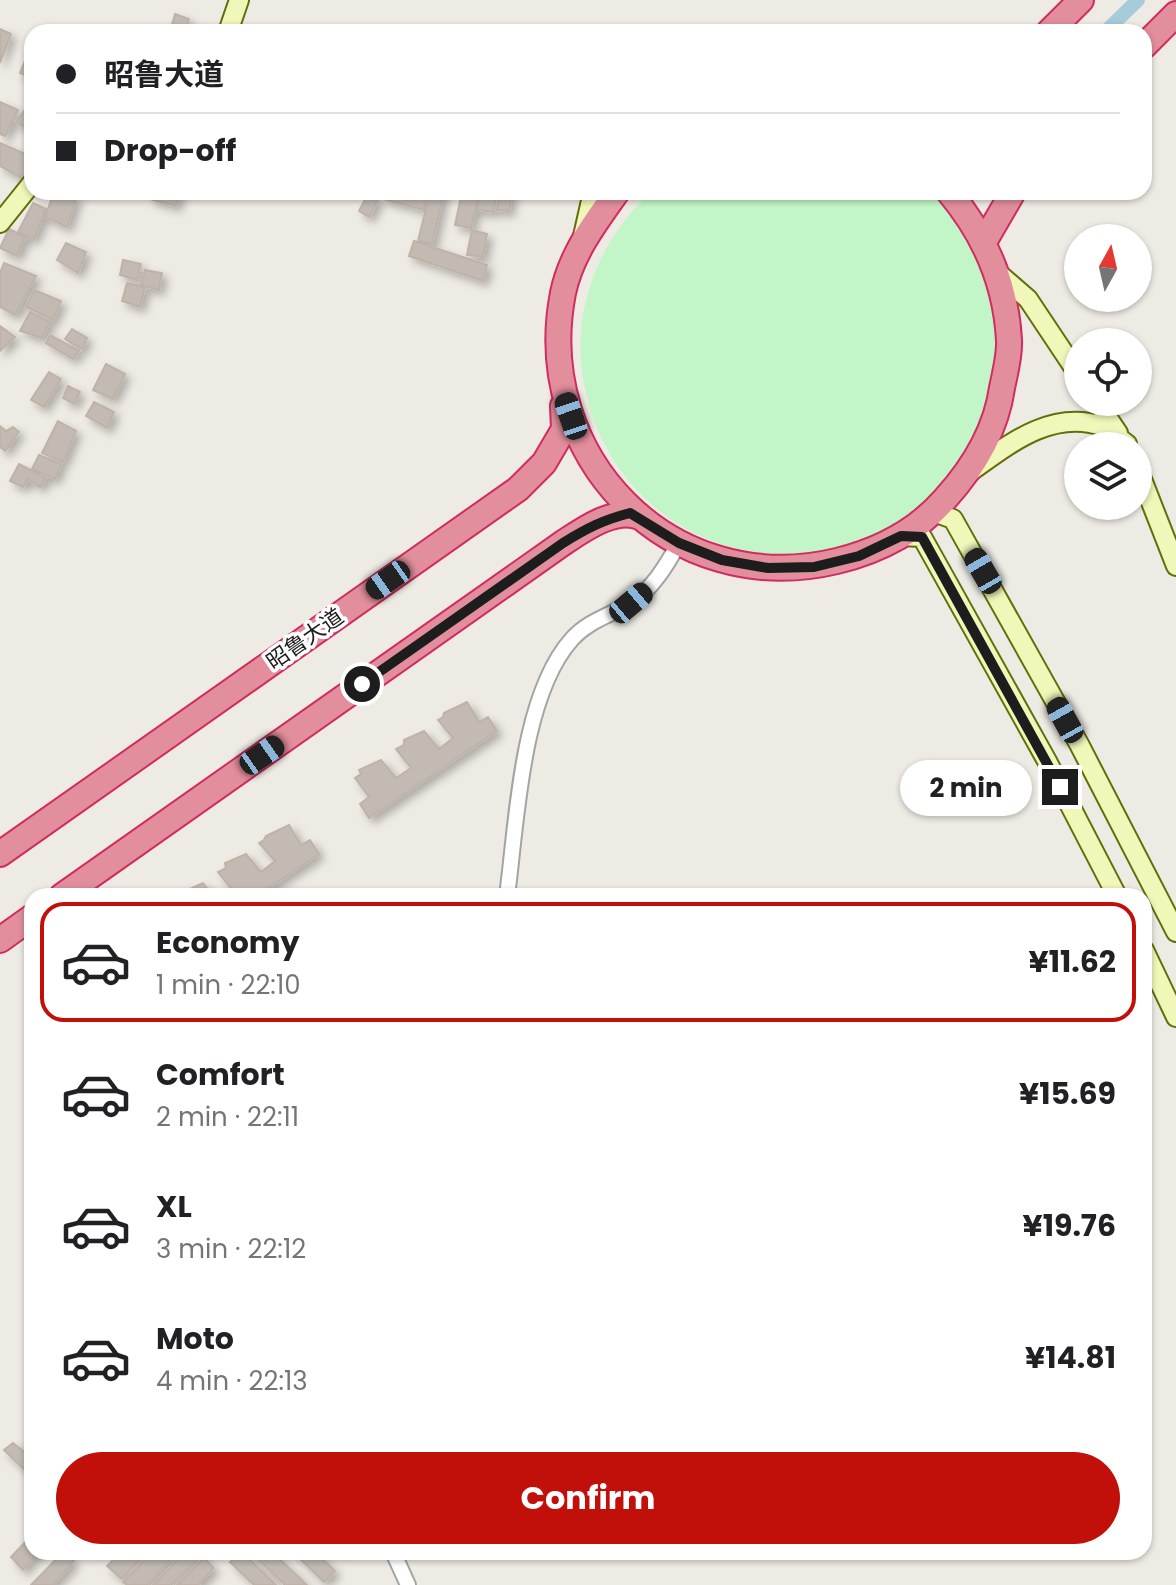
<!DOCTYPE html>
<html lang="en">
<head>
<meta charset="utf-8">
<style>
  :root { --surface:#fff; --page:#f6f6f6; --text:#202124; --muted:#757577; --line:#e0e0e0; --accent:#c10f0a }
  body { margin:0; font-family:Poppins,"Noto Sans SC",sans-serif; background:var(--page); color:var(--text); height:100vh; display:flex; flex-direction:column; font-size:30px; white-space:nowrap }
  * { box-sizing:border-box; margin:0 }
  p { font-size:26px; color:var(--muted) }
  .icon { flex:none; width:44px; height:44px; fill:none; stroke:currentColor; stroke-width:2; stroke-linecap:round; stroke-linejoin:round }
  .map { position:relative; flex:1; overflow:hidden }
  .details { position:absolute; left:24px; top:888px; width:1128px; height:672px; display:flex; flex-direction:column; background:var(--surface); border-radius:24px; box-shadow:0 2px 6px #0004 }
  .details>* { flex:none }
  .guide { position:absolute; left:24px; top:24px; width:1128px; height:176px; border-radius:24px; box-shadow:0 2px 6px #0004; display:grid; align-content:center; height:176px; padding:0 32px; background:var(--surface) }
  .needle { width:52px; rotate:8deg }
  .tools { position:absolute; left:1064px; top:224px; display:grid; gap:16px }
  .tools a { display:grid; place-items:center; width:88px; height:88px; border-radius:50%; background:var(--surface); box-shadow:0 2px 6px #0004; font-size:40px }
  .end { position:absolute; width:36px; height:36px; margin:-18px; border:10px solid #1d1d1d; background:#fff; box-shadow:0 0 0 4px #fff }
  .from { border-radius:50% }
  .bubble { position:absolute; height:56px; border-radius:28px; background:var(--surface); box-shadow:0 2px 6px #0004; font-size:26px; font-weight:700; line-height:56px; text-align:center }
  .car { position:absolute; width:24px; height:48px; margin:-24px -12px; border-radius:10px; box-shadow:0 0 6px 2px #0007; background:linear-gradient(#222 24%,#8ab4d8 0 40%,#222 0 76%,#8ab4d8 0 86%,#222 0) }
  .guide b { display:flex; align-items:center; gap:28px; height:76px; font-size:30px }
  .guide b+b { border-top:2px solid var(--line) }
  .guide i { width:20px; height:20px; background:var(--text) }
  ul { padding:14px 0 0; list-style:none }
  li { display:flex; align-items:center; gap:24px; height:120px; margin:0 16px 12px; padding:0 16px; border:4px solid transparent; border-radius:24px }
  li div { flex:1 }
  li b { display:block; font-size:30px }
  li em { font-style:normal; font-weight:700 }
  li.selected { border-color:var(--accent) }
  li>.icon { width:72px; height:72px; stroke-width:1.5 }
  .cta { display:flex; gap:16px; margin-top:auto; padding:16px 32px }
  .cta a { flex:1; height:92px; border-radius:48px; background:var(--accent); color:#fff; font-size:32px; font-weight:700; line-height:92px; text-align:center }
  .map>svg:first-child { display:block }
</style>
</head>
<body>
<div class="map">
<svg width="1176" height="1585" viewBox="0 0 1176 1585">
  <defs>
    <filter id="shadow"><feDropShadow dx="5" dy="5" stdDeviation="4" flood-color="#0004"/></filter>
  </defs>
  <rect width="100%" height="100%" fill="#eeebe4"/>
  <path fill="#c2f6c8" d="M651 192H929C977 238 998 287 997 354 997 363 999 375 996 384 990 408 979 436 968 458 961 471 922 509 909 519 888 537 847 548 819 552 705 568 606 498 584 384 570 313 598 240 651 192Z"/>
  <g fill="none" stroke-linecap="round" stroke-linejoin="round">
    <path stroke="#a6ccda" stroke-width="14" d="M1105 32 1138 0"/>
  </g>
  <path fill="#c2bab3" stroke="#bfb2a7" stroke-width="2" filter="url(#shadow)" d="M175 14 189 19 185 32H170Z
    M0 29 11 34 0 63Z
    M32 44V78L20 73Z
    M0 102 18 110 5 136 0 134Z
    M24 111 32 116V131L16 122Z
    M0 143 32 157V165L23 179 0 166Z
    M54 192 77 197 67 227 45 217Z
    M152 192H180L176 206 150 199Z
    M385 192H412L426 196 424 210 383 199Z
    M430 192H444L432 244 418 241Z
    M462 192H479L471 228 455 225Z
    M480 192H496L494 212 477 210Z
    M499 192H512L509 211 497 210Z
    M368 194 379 198 369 217 359 211Z
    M33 203 46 209 34 239 18 232Z
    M9 229 25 237 17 256 0 248Z
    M472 230 487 234 483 257 467 255Z
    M414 241 487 265 483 281 409 256Z
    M66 243 86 252 78 273 57 260Z
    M123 260 141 264 137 280 120 275Z
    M4 263 36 276 15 315 0 307V273Z
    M145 270 162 273 159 290 141 285Z
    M127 283 145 287 140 307 122 301Z
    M34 290 61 301 53 320 26 307Z
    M30 312 50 322 42 338 20 331Z
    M0 326 15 337 0 351Z
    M72 329 87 338 82 349 65 339Z
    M50 335 79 351 73 359 46 343Z
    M106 364 125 374 113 399 93 390Z
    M49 372 61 379 44 407 31 400Z
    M68 386 80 392 74 404 63 398Z
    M94 402 114 412 107 428 86 416Z
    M58 421 76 431 63 462 42 453Z
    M0 426 6 431 13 427 19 432 5 451 0 447Z
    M39 455 61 464 55 479 32 469Z
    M19 464 46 478 40 487 28 479 23 487 10 481Z
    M467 702 479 722 488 717 497 731 369 818 360 804 369 797 355 778 361 774 359 770 381 760 396 778 411 768 396 749 404 745V740L424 731 439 749 453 738 438 720 443 717 444 713Z
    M289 825 301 845 310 840 319 854 257 896H225L233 891 218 872 226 868 225 863 246 854 261 872 275 861 259 843 264 840 266 836Z
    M203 883 213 896H182L181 893Z
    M13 1443 32 1458V1477L4 1450Z
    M32 1535V1552H39L23 1570 11 1557Z
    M63 1552 74 1561 53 1585H31Z
    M121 1552H147L122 1579 107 1566Z
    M153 1552H177L148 1585H127L123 1582Z
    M185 1552 204 1553 171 1585H153Z
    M242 1552 276 1585H254L230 1562Z
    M250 1552H272L307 1585H285Z
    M293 1552H315L335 1571 324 1582Z
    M204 1558 214 1568 198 1585H177Z"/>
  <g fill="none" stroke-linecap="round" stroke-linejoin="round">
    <defs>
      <path id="street" d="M507 896C517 821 521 696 572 639 588 621 609 616 629 604 652 590 666 566 679 543
        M393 1552 408 1585"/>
      <path id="secondary" d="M228 32 239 0
        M0 223 32 183
        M583 236 593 192
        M998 273 1028 299 1078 374
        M1097 402 1118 433
        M1138 469 1176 566
        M970 472C1008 445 1051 409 1102 426 1110 428 1119 439 1127 444
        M934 512 953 519 1079 744 1176 932
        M901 536 922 537 1047 761 1117 896
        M1144 950 1176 1017"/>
      <path id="highway" d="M1049 32 1081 0
        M1144 46 1176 14
        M617 192C595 223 571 254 563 293 531 457 671 601 837 561 878 551 917 531 945 499 973 468 996 430 1002 388 1005 373 1010 355 1009 340 1006 284 985 235 949 192
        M984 242 1013 192
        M0 854 518 489 544 463 564 429 563 406
        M62 896 563 543C584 529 615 507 640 517
        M0 940 32 917"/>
    </defs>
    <use href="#street" stroke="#a4a4a4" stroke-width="18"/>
    <use href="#secondary" stroke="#616f0a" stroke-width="22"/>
    <use href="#highway" stroke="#d02c60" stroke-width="28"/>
    <use href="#street" stroke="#fff" stroke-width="14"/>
    <use href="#secondary" stroke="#f1f6b9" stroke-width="18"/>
    <use href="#highway" stroke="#e28e9c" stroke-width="24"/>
  </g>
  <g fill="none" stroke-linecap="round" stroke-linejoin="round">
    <path stroke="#1d1d1d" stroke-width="10" d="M362 684 563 543C587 528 603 520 630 513L679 543 722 560 768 568 814 567 859 556 901 536 922 537 1060 787"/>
  </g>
  <g text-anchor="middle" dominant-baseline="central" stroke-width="7" stroke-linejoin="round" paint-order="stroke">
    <g font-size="22" fill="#1d1d1d" stroke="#fff">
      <text transform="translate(305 639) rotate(-35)">昭鲁大道</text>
    </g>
  </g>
</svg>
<div class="tools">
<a><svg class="needle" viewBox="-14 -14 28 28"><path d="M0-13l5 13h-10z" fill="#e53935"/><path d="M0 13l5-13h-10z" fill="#757577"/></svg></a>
<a><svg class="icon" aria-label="locate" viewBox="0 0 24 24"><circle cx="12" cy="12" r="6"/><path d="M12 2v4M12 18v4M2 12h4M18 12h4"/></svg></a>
<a><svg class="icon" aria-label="layers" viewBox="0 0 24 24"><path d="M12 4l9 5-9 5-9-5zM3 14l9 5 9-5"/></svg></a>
</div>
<i class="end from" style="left:362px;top:684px"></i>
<i class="end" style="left:1060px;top:787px"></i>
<div class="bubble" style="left:900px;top:760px;width:132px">2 min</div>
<i class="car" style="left:571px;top:416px;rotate:341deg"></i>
<i class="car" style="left:983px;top:571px;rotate:330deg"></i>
<i class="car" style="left:388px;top:580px;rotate:235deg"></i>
<i class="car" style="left:631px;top:603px;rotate:50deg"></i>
<i class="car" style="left:1065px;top:720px;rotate:331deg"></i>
<i class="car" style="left:262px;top:755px;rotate:55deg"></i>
<div class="guide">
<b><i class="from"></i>昭鲁大道</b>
<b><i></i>Drop-off</b>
</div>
<section class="details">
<ul>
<li class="selected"><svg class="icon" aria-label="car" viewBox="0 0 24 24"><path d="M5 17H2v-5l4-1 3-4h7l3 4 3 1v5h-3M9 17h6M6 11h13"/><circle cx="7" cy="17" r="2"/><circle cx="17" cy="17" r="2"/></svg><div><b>Economy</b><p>1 min · 22:10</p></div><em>¥11.62</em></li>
<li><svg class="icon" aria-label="car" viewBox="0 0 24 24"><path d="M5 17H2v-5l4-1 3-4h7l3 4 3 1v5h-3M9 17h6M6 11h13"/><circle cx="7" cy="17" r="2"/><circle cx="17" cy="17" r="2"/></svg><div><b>Comfort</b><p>2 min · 22:11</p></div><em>¥15.69</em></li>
<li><svg class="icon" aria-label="car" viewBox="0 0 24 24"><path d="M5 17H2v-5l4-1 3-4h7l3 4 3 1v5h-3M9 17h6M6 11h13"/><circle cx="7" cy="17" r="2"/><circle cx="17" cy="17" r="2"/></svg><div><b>XL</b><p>3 min · 22:12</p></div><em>¥19.76</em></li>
<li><svg class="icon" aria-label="car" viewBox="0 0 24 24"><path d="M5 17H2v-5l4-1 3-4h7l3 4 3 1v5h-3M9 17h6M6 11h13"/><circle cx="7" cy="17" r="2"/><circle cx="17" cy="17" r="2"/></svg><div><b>Moto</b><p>4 min · 22:13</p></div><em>¥14.81</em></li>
</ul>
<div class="cta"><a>Confirm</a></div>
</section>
</div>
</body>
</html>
